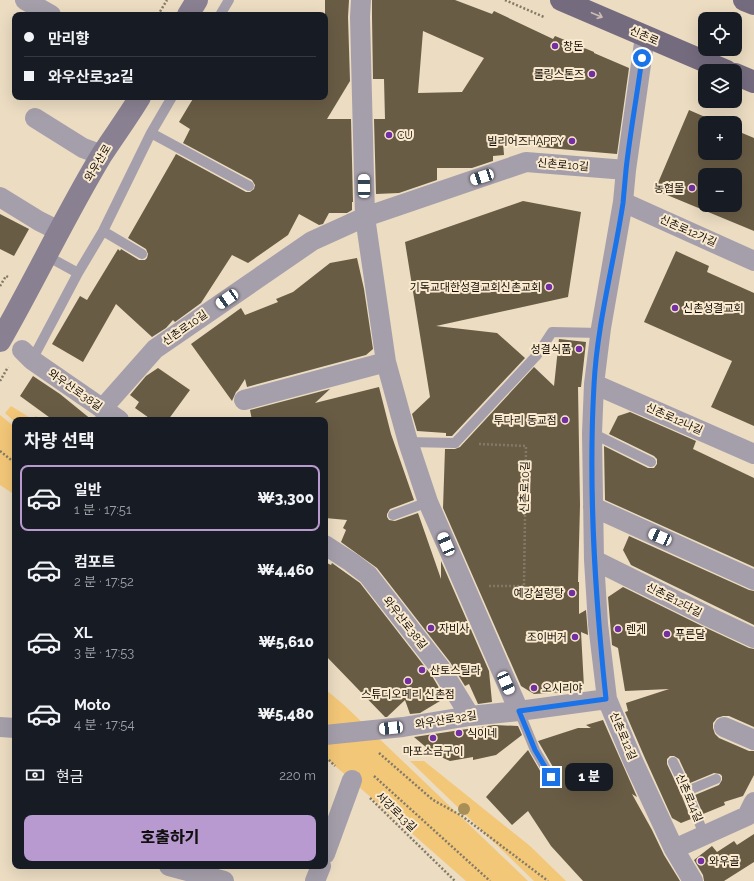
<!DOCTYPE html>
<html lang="ko">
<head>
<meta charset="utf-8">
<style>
  :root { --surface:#171b24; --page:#242831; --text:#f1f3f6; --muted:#9ea1a6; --line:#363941; --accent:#b89ad0 }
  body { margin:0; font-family:Raleway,"Noto Sans KR",sans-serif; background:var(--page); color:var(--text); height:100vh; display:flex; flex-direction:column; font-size:15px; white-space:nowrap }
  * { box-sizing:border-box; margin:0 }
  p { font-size:13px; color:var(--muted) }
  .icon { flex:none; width:22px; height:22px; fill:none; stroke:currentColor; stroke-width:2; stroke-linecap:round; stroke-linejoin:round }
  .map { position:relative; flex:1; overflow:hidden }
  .drawer { position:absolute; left:12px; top:417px; width:316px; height:452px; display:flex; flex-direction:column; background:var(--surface); border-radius:8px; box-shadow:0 4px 16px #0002 }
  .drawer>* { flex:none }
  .hud { position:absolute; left:12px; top:12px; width:316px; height:88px; border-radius:8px; box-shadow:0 4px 16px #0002; display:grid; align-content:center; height:88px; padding:0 12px; background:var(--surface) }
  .fabs { position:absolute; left:698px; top:12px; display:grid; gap:8px }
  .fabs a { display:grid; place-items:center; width:44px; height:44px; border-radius:8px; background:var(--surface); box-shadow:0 4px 16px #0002; font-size:20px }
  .end { position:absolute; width:18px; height:18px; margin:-9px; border:5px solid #1a73e8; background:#fff; box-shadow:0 0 0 2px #fff }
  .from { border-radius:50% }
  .bubble { position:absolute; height:28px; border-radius:8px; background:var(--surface); box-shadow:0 4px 16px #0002; font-size:13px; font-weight:800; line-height:28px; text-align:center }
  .car { position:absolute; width:12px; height:24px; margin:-12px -6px; border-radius:5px; box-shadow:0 0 3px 1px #0007; background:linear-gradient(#fff 24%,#345 0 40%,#fff 0 76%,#345 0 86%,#fff 0) }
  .hud b { display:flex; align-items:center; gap:14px; height:38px; font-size:15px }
  .hud b+b { border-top:1px solid var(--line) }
  .hud i { width:10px; height:10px; background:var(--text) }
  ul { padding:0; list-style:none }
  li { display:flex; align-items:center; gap:12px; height:66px; margin:0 8px 6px; padding:0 4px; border:2px solid transparent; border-radius:8px }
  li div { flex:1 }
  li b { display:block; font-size:15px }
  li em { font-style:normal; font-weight:800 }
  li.on { border-color:var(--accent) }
  li>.icon { width:36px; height:36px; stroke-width:1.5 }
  h2 { padding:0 12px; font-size:18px; line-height:48px }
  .pay { display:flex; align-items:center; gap:10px; height:44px; padding:0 12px; font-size:15px }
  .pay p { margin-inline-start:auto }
  .action { display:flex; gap:8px; margin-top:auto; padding:8px 12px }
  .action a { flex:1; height:46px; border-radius:8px; background:var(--accent); color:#111; font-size:16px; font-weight:800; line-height:46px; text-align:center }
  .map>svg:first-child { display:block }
</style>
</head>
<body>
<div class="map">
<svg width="754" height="881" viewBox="0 0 754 881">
  <rect width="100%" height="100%" fill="#ebdcc2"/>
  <path fill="#f3c778" d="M11 406 32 419 36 416 42 420H15V422L5 413Z
    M0 415 15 427V495L0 485Z
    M325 689 344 705 528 881H466L325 757Z
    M410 761H424L530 846 566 881H534Z"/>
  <path fill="#695c45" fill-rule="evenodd" d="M325 0H349L348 17 350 81 327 119H351L353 202H352V210L347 213H329L323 224 319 225 299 214 288 235 248 263 232 255 201 303 175 322 173 320 166 328 152 337 116 304 83 362 52 344 80 296 87 300 118 249 120 251 121 249 139 260H145L147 258 148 254 146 249 128 238 176 154 246 192H250L254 189 255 185 252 180 183 143 190 129 179 122 194 97H325Z
    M372 0H455L492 14 494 11 553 39 555 36 594 52V53L629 68 617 154 537 147 532 141 503 142 504 155 493 156V161L472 168H437V180L399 193 376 194 374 119H385L384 79H373L372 17ZM423 31 484 58 462 92 418 93Z
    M689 110 719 123H705V153H735V130L754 138V231L655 190ZM705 175H735V205H705Z
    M523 201 581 212 568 297 436 326 497 333 525 358 452 436H446V433L417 431 412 414 430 397 405 242Z
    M0 214 29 229 14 256 0 249Z
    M676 251 709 266 707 272 754 293V426L711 407 732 361 644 322Z
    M357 258 364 289 373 349 366 355 247 387 245 379 238 390 236 392 232 401 191 344 241 308 245 315 278 302 276 299 293 292 330 263Z
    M559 339 586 342 581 387H578L580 505 578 582H579V614L586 610 588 635 581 632 584 687 579 691 534 694 521 686 443 508 445 449H455L460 447 534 367 554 386Z
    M158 368 190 390 168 420H152L135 408 139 402 130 395 146 376Z
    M33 376 60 394 92 420H53L20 396Z
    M379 387 391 434 414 500 390 509 387 514V517L389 520 395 521 418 513 441 579V561L489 671 492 702 478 704 469 684 465 686 450 662 377 568 341 542 346 530 343 528 347 520 325 518V420H252L250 410 330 389 315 403Z
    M630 412 696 441 693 449 754 478V567L605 500 604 446 648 468H654L657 464V459L654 456 609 434 618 416Z
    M629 536 749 590 754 591V625L631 565 623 550Z
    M325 562 331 565 332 563 360 583 432 676 445 698 420 713 410 714 405 700 387 717H385L325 655Z
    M623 587 702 626 749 648 754 649V727L729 716H723L717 718 713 723V728L715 734 719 738 749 751H754V775L743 796 724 802 725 805 703 814 695 795 719 785 722 780V776L720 774 714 773 690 783 679 759 674 756H670L667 759V764L681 794 691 819 681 823 672 818 644 756 625 712 628 711 626 703 669 689 625 691 618 648 612 645 608 597Z
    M603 720 637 797 632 794 652 830 664 855 680 881H583L551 846 528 811 512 825 486 797 528 750 546 781 551 783 555 782 557 780V774L538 741 578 728H591L586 725Z
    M494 725 518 726 522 735 496 755 473 760V757L450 761 434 754 414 737Z
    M754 834V862L724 881H704L703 875 694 860 712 846 717 852 734 841 737 845Z"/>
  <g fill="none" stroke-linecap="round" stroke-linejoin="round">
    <path stroke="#837967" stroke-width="2.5" stroke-dasharray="2 2" stroke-linecap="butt" d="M505 0 544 17
      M158 15 167 0
      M0 286 6 276 8 277
      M0 381 8 367
      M479 444 526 446 524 586H488
      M0 451 15 463
      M379 753 433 800 462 816 548 881
      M326 757 335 766
      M374 776 490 881
      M370 798 455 881"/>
    <path stroke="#a59fab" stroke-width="10" d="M220 15 229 0
      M151 133 249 186
      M103 231 142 254
      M47 256 78 273
      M32 360 78 273 103 231 151 133 172 97
      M592 433 651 462
      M408 442 455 443 537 355 552 332 600 333
      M393 515 428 502
      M519 711 535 750 551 777
      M673 762 687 791 704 835
      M687 791 716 779"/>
    <path stroke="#a59fab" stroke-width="20" d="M25 0 51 15
      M361 0 360 17 365 217 386 362 408 442 428 502 519 711
      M645 36 626 170 623 202 601 328 594 384 592 433 594 560 598 624 607 699 633 761 674 849 693 881
      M35 118 83 148 102 155
      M0 197 39 221 59 231
      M623 202 754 261
      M22 350 32 360 119 420
      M594 384 754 454
      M244 400 386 362
      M102 409 155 349 312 241 365 217 526 162 626 170
      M593 507 754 580
      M325 545 351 562 368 575 441 669 470 716
      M594 560 707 616 754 638
      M0 727 15 728
      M724 727 754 740
      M325 735 403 727 470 716 519 711 607 699
      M674 849 747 816 754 802
      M325 854 352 780
      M169 866 224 881
      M315 881 321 866"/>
    <path stroke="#898191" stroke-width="22" d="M188 15 197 0
      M0 341C35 280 65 216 101 156 114 136 128 117 140 97"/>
    <path stroke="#756b7f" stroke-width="22" d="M561 0 727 71
      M744 0 754 4
      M735 74 754 82"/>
  </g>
  <circle fill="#a88f58" cx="464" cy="809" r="6"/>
  <defs><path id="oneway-shaft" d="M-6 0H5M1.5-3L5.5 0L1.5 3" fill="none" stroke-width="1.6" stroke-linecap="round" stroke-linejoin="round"/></defs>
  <use stroke="#cbbdb3" href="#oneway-shaft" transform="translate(597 15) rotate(23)"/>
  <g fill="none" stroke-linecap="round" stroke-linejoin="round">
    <path stroke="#1a73e8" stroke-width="5" d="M551 777 535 750 519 711 606 699C595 595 588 490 594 385 597 324 614 263 623 203 624 192 625 181 626 170 630 133 637 96 642 58"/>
  </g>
  <g fill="#732ea2" stroke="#f9e9cf" stroke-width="1.5">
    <circle cx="555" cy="46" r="4"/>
    <circle cx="592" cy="74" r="4"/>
    <circle cx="389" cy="135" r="4"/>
    <circle cx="572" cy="141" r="4"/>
    <circle cx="692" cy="188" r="4"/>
    <circle cx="549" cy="287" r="4"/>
    <circle cx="675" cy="308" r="4"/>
    <circle cx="579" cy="349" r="4"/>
    <circle cx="565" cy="420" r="4"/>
    <circle cx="572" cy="593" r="4"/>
    <circle cx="431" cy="628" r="4"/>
    <circle cx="618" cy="629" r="4"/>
    <circle cx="667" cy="634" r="4"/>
    <circle cx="575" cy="637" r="4"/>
    <circle cx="422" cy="670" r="4"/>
    <circle cx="408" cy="681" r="4"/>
    <circle cx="534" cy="688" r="4"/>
    <circle cx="459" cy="733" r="4"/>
    <circle cx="433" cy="738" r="4"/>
    <circle cx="701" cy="861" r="4"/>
  </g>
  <g text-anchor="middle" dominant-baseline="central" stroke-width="4" stroke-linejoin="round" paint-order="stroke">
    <g font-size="11" fill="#110c04" stroke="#f9e9cf">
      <text transform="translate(644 36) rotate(23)">신촌로</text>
      <text transform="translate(98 163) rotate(-59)">와우산로</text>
      <text transform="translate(563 165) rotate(5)">신촌로10길</text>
      <text transform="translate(688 231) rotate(24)">신촌로12가길</text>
      <text transform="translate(185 328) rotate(-35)">신촌로10길</text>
      <text transform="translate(75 390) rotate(35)">와우산로38길</text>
      <text transform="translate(674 419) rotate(24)">신촌로12나길</text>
      <text transform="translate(525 487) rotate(-89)">신촌로10길</text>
      <text transform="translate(674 600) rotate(27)">신촌로12다길</text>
      <text transform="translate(405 623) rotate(52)">와우산로38길</text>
      <text transform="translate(446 720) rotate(-9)">와우산로32길</text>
      <text transform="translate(623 736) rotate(67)">신촌로12길</text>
      <text transform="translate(689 798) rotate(67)">신촌로14길</text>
      <text transform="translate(396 812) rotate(44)">서강로13길</text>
    </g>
    <g font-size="11" fill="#110c04" stroke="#f9e9cf" text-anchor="start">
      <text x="563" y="46">창돈</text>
      <text x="584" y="74" text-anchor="end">롤링스톤즈</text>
      <text x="397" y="135">CU</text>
      <text x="564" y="141" text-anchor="end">빌리어즈HAPPY</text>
      <text x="684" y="188" text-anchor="end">농협몰</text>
      <text x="541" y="287" text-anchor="end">기독교대한성결교회신촌교회</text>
      <text x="683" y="308">신촌성결교회</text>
      <text x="571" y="349" text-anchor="end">성결식품</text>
      <text x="557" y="420" text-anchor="end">투다리 동교점</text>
      <text x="564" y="593" text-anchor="end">예강설렁탕</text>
      <text x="439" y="628">자비사</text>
      <text x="626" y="629">렌게</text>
      <text x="675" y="634">푸른달</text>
      <text x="567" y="637" text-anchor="end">조이버거</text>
      <text x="430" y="670">산토스틸라</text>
      <text x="542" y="688">오시리야</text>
      <text x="408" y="694" text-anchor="middle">스튜디오메리 신촌점</text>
      <text x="467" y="733">식이네</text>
      <text x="433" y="751" text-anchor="middle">마포소금구이</text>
      <text x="709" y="861">와우골</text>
    </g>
  </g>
</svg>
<div class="fabs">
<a><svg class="icon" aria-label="locate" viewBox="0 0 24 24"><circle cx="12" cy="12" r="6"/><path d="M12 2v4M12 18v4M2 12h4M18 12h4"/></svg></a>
<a><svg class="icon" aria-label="layers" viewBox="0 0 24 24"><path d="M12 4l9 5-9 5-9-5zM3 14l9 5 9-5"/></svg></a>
<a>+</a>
<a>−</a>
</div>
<i class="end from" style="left:642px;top:58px"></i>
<i class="end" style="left:551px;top:777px"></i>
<div class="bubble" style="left:565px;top:763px;width:48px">1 분</div>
<i class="car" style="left:482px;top:177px;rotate:252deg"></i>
<i class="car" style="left:364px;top:186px;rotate:359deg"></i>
<i class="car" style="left:227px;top:299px;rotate:236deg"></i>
<i class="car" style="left:660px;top:537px;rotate:294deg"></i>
<i class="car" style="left:446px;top:544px;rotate:337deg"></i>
<i class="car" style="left:506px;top:683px;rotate:156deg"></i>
<i class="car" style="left:391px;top:728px;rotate:264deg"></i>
<div class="hud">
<b><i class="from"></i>만리향</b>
<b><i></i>와우산로32길</b>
</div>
<section class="drawer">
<h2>차량 선택</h2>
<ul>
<li class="on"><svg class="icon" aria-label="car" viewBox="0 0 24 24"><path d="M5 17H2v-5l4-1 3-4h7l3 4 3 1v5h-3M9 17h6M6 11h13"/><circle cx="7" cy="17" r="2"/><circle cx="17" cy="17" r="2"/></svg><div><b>일반</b><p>1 분 · 17:51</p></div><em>₩3,300</em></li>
<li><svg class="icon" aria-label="car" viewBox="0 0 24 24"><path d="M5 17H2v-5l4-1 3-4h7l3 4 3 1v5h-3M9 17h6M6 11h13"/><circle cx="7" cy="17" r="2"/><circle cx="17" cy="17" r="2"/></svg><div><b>컴포트</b><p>2 분 · 17:52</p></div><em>₩4,460</em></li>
<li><svg class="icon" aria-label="car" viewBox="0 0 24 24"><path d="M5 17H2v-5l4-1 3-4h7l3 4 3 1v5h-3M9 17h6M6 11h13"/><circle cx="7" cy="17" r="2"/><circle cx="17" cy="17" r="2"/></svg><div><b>XL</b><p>3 분 · 17:53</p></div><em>₩5,610</em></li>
<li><svg class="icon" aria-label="car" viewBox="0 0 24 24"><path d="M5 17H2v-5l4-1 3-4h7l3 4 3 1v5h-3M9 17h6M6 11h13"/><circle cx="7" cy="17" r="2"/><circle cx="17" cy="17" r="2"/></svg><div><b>Moto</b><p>4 분 · 17:54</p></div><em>₩5,480</em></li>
</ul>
<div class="pay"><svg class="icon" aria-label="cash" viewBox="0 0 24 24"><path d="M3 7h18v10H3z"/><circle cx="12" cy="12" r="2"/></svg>현금<p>220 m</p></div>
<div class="action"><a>호출하기</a></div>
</section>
</div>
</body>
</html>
